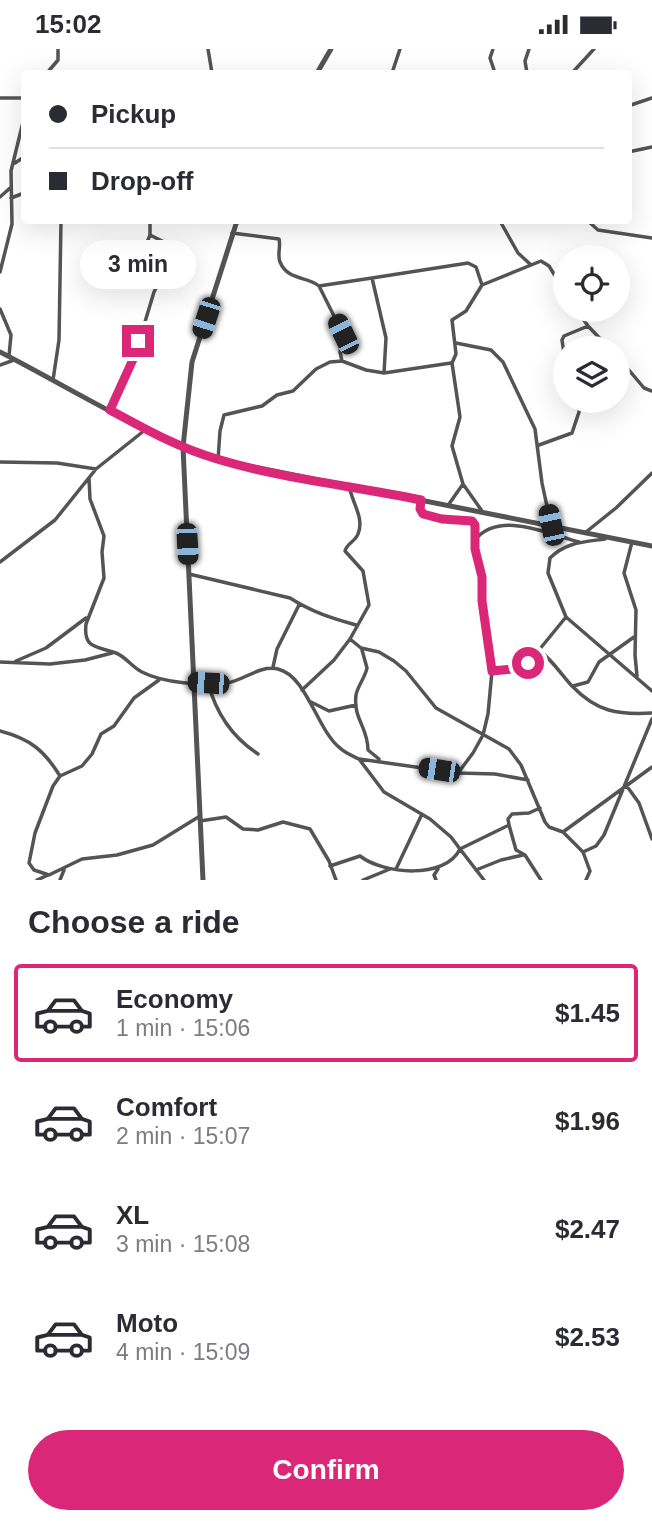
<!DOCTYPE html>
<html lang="en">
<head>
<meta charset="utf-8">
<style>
  :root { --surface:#fff; --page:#f7f7f7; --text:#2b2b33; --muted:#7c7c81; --line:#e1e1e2; --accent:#db2777 }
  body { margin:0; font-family:Arial,sans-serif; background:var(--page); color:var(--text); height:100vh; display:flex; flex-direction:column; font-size:26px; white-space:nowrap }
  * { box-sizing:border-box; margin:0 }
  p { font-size:23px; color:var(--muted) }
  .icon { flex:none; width:38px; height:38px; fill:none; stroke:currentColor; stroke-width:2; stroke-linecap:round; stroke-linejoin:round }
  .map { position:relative; height:831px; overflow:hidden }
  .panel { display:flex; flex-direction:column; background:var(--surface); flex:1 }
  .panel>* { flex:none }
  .guide { position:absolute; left:21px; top:21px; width:611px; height:154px; border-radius:7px; box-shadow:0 7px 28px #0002; display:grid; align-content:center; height:154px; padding:0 28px; background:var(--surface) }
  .tools { position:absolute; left:553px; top:196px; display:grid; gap:14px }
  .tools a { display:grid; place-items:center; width:77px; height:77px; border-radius:50%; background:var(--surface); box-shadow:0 7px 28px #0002; font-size:35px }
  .end { position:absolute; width:32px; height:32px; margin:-16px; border:9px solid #db2777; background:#fff; box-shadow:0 0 0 4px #fff }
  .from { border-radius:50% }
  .bubble { position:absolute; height:49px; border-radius:24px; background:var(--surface); box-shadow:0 7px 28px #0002; font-size:23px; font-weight:600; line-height:49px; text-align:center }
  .car { position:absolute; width:21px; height:42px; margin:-21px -10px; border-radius:9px; box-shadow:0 0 5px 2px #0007; background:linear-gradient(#222 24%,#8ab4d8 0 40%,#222 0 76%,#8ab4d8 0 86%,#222 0) }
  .guide b { display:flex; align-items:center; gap:24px; height:66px; font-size:26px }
  .guide b+b { border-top:2px solid var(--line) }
  .guide i { width:18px; height:18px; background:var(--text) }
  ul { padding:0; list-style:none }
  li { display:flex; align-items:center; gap:21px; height:98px; margin:0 14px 10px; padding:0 14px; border:4px solid transparent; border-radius:7px }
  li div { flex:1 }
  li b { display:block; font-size:26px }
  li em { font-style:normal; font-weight:600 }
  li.current { border-color:var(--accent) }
  li>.icon { width:63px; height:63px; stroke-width:1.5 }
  h2 { padding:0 28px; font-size:32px; line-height:84px }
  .primary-button { display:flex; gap:14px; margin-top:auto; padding:14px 28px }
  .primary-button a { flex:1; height:80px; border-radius:42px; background:var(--accent); color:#fff; font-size:28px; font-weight:600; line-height:80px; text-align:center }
  .status { display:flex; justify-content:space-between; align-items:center; height:49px; padding:0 35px; background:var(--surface); direction:ltr }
  .status svg { height:19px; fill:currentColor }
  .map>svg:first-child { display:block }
</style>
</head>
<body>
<div class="status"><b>15:02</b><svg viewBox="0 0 49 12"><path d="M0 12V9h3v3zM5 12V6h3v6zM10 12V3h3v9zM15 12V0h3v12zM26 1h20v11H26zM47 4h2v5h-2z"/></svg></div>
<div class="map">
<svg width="652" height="831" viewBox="0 0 652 831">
  <rect width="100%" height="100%" fill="#fff"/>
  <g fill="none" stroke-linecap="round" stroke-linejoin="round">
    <path stroke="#545454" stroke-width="3.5" d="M208 0 212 24
      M493 0 490 9 495 24
      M47 24 58 11V0
      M392 24 400 0
      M527 24 525 12 529 0
      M572 24 594 0
      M0 49H24
      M628 57 652 49
      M628 103 652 98
      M15 114 24 108
      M0 148 10 139
      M11 149 24 144
      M500 172 518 204 530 215
      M588 172 598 181 652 189
      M232 184 279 190C281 197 277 206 280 213 288 232 307 227 319 237L343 285 340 303 342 312
      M150 186 137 218 158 234
      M0 223 12 175 11 122 24 69
      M372 229 468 214 476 218 482 236
      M319 237 372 229 386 289 384 324
      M0 260 11 286 9 307
      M577 261 588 277 609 299
      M456 294 491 301 503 313 535 380 542 434 551 476
      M618 308 644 339 652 342
      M565 311 562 291 564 287 588 277
      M0 316 14 311
      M53 331 59 291 61 172
      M110 361 135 306 154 243 175 203 174 198 150 186V172
      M539 396 572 384 579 363V352
      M218 411 220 382 224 366 262 357 277 346 293 342 316 320 330 313 342 312 366 321 384 324 451 314
      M0 413 57 414 96 420
      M89 429 90 450 104 487 102 503 104 529 86 575C83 601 98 597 116 604 126 608 132 618 142 623 163 634 203 637 227 634 245 631 259 616 278 620 307 627 317 681 340 699 345 704 353 707 359 710
      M421 451 420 460 423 465 442 470 471 471 475 476V500L482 528V552L492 622 488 665 483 686 473 704 458 724 359 710 384 743 430 770 451 788 460 800 509 776 508 770 512 765 529 764 540 759
      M449 455 463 435
      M482 462 463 435 452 397 460 368 452 314 456 305 452 271 466 262 482 236 541 212 549 217 565 243
      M586 483 616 459 652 424
      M475 491C499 461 548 485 579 493
      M632 493 624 524 636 561 635 606 637 627
      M0 513 55 471 96 420 145 381
      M189 525 290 549C312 563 331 569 356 576
      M566 568 652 642
      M350 590 361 599 379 603 394 612 406 622 436 659 509 700 521 716 545 773 549 778 563 783 583 803 596 797 604 786 652 670
      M362 601 367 619C365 629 358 636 356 646 353 670 368 678 368 701L379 710
      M539 601 566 568 548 524 550 509C566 493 584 493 605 490
      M16 612 46 599 86 569
      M0 613 50 615 85 611 112 604
      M273 618 277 600 299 556
      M492 622C511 620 529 619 539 601 553 612 561 625 572 637 597 663 618 666 652 664
      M159 631 134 649 114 677 101 685 92 705 82 717 60 727 53 737 35 784 29 814 34 821 49 826 82 810 117 806 153 796 200 767
      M208 634C216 664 232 688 258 705
      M573 637 588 633 599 613 634 588
      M302 641 334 611 350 590 369 556 363 522 345 502C347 494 355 493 358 485 365 469 351 452 349 436
      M309 652 329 662 356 656
      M0 682C30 690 44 701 60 727
      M458 724 495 725 528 731
      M626 736 639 754 652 790
      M200 772 226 768 243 780 258 781 283 773 310 780 329 812 336 831
      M509 776 516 801 525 806 541 831
      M563 783 652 718
      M583 803 590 822 586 831
      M330 817 360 807C383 825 445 831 460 800L484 831
      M396 820 422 765
      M476 821 501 811 523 806
      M37 831 48 826
      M60 831 64 821
      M363 831 390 820
      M436 831 434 826 438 820"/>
    <path stroke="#545454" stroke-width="5" d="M317 24 331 0
      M0 303C72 340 141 384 218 411L652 497
      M203 831 183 398 192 313 237 172"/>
  </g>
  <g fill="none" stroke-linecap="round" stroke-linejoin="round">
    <path stroke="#db2777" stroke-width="9" d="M138 292 135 306 110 361C145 380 179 399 217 410 283 430 354 437 421 451L420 460 423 465 442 470 472 472 475 476V500L482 528V552L492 622 512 620 528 614"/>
  </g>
</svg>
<div class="tools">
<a><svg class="icon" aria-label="locate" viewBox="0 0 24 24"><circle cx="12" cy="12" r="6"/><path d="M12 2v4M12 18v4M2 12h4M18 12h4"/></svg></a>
<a><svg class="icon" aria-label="layers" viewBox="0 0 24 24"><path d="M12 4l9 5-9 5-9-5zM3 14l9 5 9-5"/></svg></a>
</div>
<i class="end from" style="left:528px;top:614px"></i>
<i class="end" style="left:138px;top:292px"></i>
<div class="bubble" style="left:80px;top:191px;width:116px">3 min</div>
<i class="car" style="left:206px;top:269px;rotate:198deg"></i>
<i class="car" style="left:343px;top:285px;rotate:334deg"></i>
<i class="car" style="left:551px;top:476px;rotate:348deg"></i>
<i class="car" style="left:187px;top:495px;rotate:177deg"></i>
<i class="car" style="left:208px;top:634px;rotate:274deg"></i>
<i class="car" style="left:439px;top:721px;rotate:279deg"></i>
<div class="guide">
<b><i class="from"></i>Pickup</b>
<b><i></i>Drop-off</b>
</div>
</div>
<section class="panel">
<h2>Choose a ride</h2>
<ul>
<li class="current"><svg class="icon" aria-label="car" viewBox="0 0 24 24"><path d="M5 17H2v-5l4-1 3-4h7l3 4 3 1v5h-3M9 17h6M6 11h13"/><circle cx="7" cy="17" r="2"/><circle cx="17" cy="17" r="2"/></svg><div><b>Economy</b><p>1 min · 15:06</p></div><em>$1.45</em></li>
<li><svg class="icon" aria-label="car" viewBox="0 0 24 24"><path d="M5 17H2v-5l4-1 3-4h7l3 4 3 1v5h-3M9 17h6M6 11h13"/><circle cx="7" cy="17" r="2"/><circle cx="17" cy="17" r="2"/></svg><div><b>Comfort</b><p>2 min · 15:07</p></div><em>$1.96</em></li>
<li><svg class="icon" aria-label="car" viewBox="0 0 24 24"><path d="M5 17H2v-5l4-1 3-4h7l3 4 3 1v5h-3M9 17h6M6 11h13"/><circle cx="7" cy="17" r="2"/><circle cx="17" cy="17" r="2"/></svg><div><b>XL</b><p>3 min · 15:08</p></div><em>$2.47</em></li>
<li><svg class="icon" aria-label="car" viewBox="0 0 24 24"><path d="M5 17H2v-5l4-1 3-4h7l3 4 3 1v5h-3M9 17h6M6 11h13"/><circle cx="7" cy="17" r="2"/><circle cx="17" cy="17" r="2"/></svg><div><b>Moto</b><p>4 min · 15:09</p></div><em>$2.53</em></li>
</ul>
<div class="primary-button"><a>Confirm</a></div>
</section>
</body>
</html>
